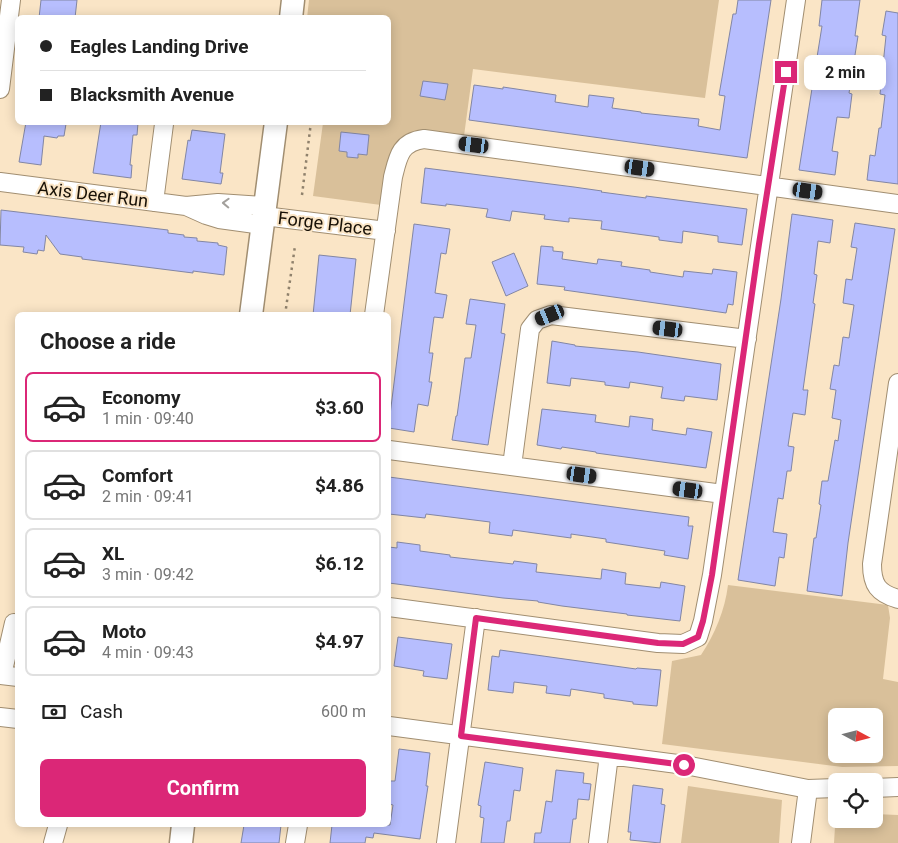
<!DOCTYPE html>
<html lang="en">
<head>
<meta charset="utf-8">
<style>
  :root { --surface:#fff; --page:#f2f2f2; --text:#222; --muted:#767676; --line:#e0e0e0; --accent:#db2777 }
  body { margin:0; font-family:Roboto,sans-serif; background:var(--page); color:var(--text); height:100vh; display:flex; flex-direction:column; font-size:19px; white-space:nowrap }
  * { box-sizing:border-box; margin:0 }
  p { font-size:16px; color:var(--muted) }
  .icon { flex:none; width:28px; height:28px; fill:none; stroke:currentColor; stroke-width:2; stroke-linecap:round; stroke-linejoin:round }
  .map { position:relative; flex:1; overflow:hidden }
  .sheet { position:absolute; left:15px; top:312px; width:376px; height:515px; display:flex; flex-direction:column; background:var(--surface); border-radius:8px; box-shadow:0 2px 12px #0003 }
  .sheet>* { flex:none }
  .top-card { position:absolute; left:15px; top:15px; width:376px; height:110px; border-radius:8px; box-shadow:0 2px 12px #0003; display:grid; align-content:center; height:110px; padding:0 25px; background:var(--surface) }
  .needle { width:32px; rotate:97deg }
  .fabs { position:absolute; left:828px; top:708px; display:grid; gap:10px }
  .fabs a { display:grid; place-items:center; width:55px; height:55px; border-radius:8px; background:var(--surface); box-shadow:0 2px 12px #0003; font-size:25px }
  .end { position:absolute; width:22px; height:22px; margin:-11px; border:6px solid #db2777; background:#fff; box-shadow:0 0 0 2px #fff }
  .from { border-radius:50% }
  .bubble { position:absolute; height:35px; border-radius:8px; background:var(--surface); box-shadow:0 2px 12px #0003; font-size:16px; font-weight:700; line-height:35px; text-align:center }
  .car { position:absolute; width:15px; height:30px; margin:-15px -8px; border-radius:6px; box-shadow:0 0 4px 1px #0007; background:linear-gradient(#222 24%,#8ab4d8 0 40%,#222 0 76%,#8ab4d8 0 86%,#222 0) }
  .top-card b { display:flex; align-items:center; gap:18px; height:48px; font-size:19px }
  .top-card b+b { border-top:1px solid var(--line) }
  .top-card i { width:12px; height:12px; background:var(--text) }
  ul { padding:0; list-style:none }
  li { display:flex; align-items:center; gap:15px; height:70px; margin:0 10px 8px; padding:0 15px; border:2px solid var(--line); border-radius:8px }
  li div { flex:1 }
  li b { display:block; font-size:19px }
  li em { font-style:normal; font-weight:700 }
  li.current { border-color:var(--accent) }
  li>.icon { width:45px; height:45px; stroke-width:1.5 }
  h2 { padding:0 25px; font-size:22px; line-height:60px }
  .pay { display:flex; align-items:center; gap:12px; height:55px; padding:0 25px; font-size:19px }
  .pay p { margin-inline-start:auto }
  .button { display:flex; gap:10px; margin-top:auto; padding:10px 25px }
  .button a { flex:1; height:58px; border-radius:8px; background:var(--accent); color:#fff; font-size:20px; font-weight:700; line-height:58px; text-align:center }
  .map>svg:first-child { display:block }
</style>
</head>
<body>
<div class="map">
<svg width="898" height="843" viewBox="0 0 898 843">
  <rect width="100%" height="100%" fill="#fae5c6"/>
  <path fill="#d9c09a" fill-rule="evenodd" d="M309 0H719L705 98 473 69 464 136C450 134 435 131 421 131 384 132 385 178 381 205L313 196 323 123 389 122V18H307Z
    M728 585 888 605 890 618 883 679 898 682V766L842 767 662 744 672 661 701 655C715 634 725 610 728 585ZM836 716H874V754H836Z
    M688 786 782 800 779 843H681Z
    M836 811V819H874V814L898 815V843H834Z"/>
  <path fill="#b7befe" stroke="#8286a4" d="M41 0H77L75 18H39Z
    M738 0H771L747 158 469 120 474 85 503 89V87L556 95 555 102 588 107 589 95 614 98 612 108 641 112V113L699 119 698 126 720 130 725 96 719 95 733 14H736Z
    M822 0H860L855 36H858L849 93 852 94 849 118 837 117 832 151 838 152 835 175 799 170 822 26H819Z
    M886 11 898 13V184L867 180 870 155 875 156 879 128H881L885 95 880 94 886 36 882 35Z
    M423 81 448 84 445 100 420 96Z
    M26 122 66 124 64 136H58L57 138 44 136 41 165 19 162Z
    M101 122 138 123 137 135H133L130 165H132L131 178 93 173Z
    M192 130 225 134 220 173H223L221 184 182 179 188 140 190 141Z
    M341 132 369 135 367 155 358 154V158L347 157V152L339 151Z
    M425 168 574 187 602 191 601 192 646 198V196L747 209 742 245 718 242V236L683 231 682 243 659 240V237L601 229 602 221 569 218V222L544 219 545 215 512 211 510 221 486 217 488 209 446 204V206L421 203Z
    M1 210 168 230V233L184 235V237L197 238V241L218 243V245L227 247 224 275 193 271V273L82 259V257L60 254 46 235 44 251 38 250 37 254 23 252 24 247 0 245Z
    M792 214 833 220 830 243 818 241 814 274 817 275 813 303 815 304 803 390H808L805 415 793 413 788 446 794 447 791 471H787L783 499 778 498 773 532 787 534 784 558 779 557 775 586 738 580 781 299Z
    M855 223 895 229 848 543 842 596 807 591 814 538H816L821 505 819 504 822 481H828L835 440 838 441 841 420 832 418 836 390 830 389 834 365 839 366 843 337 849 338 854 305 843 303 846 279 852 280 857 248 851 247Z
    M414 224 450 229 446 254 441 253 435 293 447 295 443 318 434 317 429 353H433L429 382H432L428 406 418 404 414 432 389 428V423Z
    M541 246 553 247V251L563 252 562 259 597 264 598 259 622 262 621 266 650 270V272L683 277 684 271 712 274 713 269 737 272 733 305 728 304 726 313 564 290 565 287 537 284Z
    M514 253 528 286 506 296 492 262Z
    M319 255 356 259 350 315H313Z
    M470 299 505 304 501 333 505 334 488 445 452 440 456 416H457L465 358H471L476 325 466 324Z
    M552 341 575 345V346L638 352 721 364 717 400 685 396 684 401 661 398 663 387 630 382 629 388 605 385V382L571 378 570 386 547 383Z
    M542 409 596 415 595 422 629 427 630 416 653 419 652 430 686 435 687 428 712 432 706 468 596 453V452L562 447 561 449 537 445Z
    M389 477 689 517 688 526H693L688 559 664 555 665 551 606 542V539L571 534V538L513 530 512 536 489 533 490 522 426 514 425 518 389 514Z
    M397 542 420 545V551L450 555V557L513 564 514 561 537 564 536 572 601 579 602 569 626 573 625 584 660 588 661 582 685 586 680 621 627 615V614L562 606 538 602V601L503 598 389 583V547L397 548Z
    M398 637 452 644 447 679 423 676 424 671 394 666Z
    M500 650 636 669 637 668 661 670 657 706 633 704V702L604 698V694L571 689 570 696 546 693 547 686 514 682 513 693 488 690 492 656 499 657Z
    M399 749 430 753 426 786H428L420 839 374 833 373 838 366 837 365 843H330L332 825H390L393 805 389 804V793L390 781H395Z
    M485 762 523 768 520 791 514 790 510 821H507L504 843H481L484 818 480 817 481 806 478 805Z
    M556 770 584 773 583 783 591 784 589 800 578 799 576 819H573L570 843H534L535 833H541L546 801 552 802Z
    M633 785 663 789 661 804 665 805 660 843 630 840 631 832H628Z
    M244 825H281L279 843H241Z"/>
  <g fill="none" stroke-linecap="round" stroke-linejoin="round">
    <defs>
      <path id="minor" d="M0 89 11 0
        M0 182 186 206 218 203 265 206
        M154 202 164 124
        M186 206 206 215 219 219 263 225
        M264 216 386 231
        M374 315 393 177C398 157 400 142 424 139L898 204
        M898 383 872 564C872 585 878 593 898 599
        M389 450 723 494
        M512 466 530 329 537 320 551 315 747 339
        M389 607 658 643 683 644 698 637 703 621 712 575 796 0
        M0 675 18 677
        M2 675 14 623 18 624
        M0 717 18 719
        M389 726 685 765 808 789 836 788
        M874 788 898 787
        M53 843 58 825
        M295 843 298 825
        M446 843 476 618
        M598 843 609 755
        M801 843 808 789"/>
      <path id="major" d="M291 18 293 0
        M251 315 276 122
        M181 843 183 825"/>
    </defs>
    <use href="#minor" stroke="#a18e71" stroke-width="20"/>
    <use href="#major" stroke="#a18e71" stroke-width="25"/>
    <path stroke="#8f816c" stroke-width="2.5" stroke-dasharray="2.5 4" stroke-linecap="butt" d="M302 195 311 122
      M285 315 295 246"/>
    <use href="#minor" stroke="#fff" stroke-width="18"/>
    <use href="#major" stroke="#fff" stroke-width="22"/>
  </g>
  <defs><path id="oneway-chevron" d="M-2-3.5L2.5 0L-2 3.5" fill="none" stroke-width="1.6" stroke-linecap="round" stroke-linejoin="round" transform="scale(1.25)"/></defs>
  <use stroke="#a3a09c" href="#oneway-chevron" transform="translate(226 203) rotate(-178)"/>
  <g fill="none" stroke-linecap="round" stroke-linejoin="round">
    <path stroke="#db2777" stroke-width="6" d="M684 765 461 736 476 618 658 643 683 644 698 637 703 621 712 575 759 244 786 72"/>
  </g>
  <g text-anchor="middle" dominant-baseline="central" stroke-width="4" stroke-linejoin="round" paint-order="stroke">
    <g font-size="18" fill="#181107" stroke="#fae5c6">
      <text transform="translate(93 194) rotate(7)">Axis Deer Run</text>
      <text transform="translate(325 223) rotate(7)">Forge Place</text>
    </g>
  </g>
</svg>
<div class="fabs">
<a><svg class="needle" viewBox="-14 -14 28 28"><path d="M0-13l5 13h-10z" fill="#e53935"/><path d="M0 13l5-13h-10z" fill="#767676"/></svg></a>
<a><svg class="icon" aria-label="locate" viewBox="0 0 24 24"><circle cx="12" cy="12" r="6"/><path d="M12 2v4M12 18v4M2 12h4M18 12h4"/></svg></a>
</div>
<i class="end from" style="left:684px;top:765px"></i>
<i class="end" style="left:786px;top:72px"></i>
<div class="bubble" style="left:804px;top:55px;width:82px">2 min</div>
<i class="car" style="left:474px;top:145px;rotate:277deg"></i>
<i class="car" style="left:640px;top:168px;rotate:98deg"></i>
<i class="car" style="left:808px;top:191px;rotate:98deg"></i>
<i class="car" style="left:550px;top:315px;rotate:248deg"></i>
<i class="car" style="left:668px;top:329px;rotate:277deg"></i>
<i class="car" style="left:582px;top:475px;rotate:98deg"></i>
<i class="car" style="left:688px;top:490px;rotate:278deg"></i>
<div class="top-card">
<b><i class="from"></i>Eagles Landing Drive</b>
<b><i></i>Blacksmith Avenue</b>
</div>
<section class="sheet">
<h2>Choose a ride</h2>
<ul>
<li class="current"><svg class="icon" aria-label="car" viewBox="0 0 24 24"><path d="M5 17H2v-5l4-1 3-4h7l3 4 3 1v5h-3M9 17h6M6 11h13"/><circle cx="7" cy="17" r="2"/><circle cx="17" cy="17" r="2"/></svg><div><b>Economy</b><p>1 min · 09:40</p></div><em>$3.60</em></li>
<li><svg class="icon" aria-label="car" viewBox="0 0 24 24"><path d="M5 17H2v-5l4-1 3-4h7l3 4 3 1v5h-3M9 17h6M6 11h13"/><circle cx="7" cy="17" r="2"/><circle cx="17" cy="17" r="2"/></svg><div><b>Comfort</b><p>2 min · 09:41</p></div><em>$4.86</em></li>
<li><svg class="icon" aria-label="car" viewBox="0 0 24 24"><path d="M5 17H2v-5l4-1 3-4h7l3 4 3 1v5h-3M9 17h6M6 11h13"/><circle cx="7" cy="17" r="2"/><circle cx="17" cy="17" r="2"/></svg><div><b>XL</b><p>3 min · 09:42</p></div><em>$6.12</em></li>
<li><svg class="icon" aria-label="car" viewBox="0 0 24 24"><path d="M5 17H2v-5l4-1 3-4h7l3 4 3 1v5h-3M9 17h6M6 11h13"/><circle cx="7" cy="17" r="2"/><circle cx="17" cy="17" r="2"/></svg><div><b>Moto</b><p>4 min · 09:43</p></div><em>$4.97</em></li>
</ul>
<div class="pay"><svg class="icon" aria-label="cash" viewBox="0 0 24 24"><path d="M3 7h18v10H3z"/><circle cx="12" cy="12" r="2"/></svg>Cash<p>600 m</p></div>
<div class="button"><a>Confirm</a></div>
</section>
</div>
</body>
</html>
